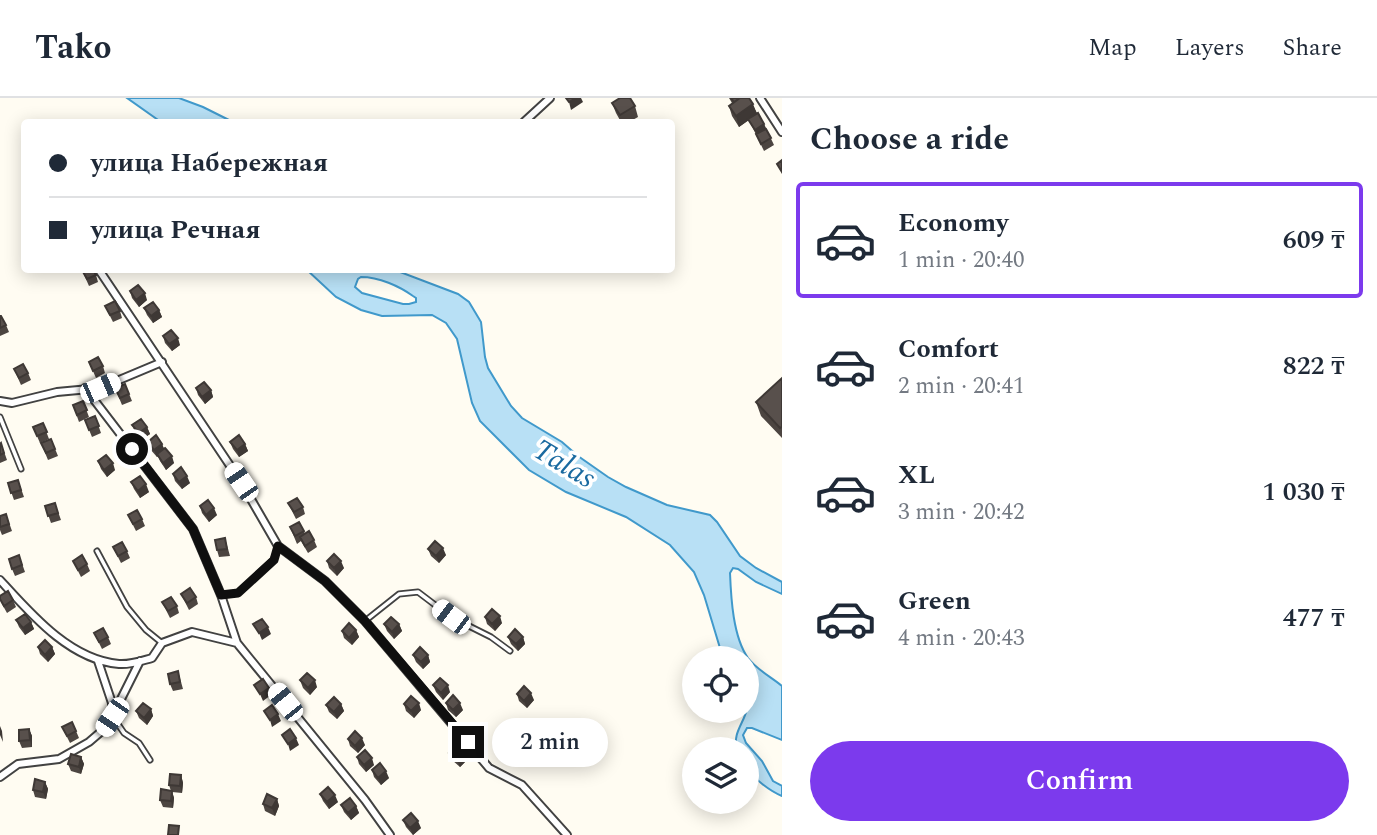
<!DOCTYPE html>
<html lang="en">
<head>
<meta charset="utf-8">
<style>
  :root { --surface:#fff; --page:#f2f2f3; --text:#1f2937; --muted:#747a83; --line:#e0e1e3; --accent:#7c3aed }
  body { margin:0; font-family:Spectral,serif; background:var(--page); color:var(--text); height:100vh; display:flex; flex-direction:column; font-size:26px; white-space:nowrap }
  * { box-sizing:border-box; margin:0 }
  p { font-size:23px; color:var(--muted) }
  .icon { flex:none; width:38px; height:38px; fill:none; stroke:currentColor; stroke-width:2; stroke-linecap:round; stroke-linejoin:round }
  .map { position:relative; flex:1; overflow:hidden }
  .details { display:flex; flex-direction:column; background:var(--surface); width:595px }
  .details>* { flex:none }
  .banner { position:absolute; left:21px; top:21px; width:654px; height:154px; border-radius:7px; box-shadow:0 4px 18px #0003; display:grid; align-content:center; height:154px; padding:0 28px; background:var(--surface) }
  .buttons { position:absolute; left:682px; top:548px; display:grid; gap:14px }
  .buttons a { display:grid; place-items:center; width:77px; height:77px; border-radius:50%; background:var(--surface); box-shadow:0 4px 18px #0003; font-size:35px }
  .end { position:absolute; width:32px; height:32px; margin:-16px; border:9px solid #0f0f0f; background:#fff; box-shadow:0 0 0 4px #fff }
  .from { border-radius:50% }
  .bubble { position:absolute; height:49px; border-radius:24px; background:var(--surface); box-shadow:0 4px 18px #0003; font-size:23px; font-weight:600; line-height:49px; text-align:center }
  .car { position:absolute; width:21px; height:42px; margin:-21px -10px; border-radius:9px; box-shadow:0 0 5px 2px #0007; background:linear-gradient(#fff 24%,#345 0 40%,#fff 0 76%,#345 0 86%,#fff 0) }
  .banner b { display:flex; align-items:center; gap:24px; height:66px; font-size:26px }
  .banner b+b { border-top:2px solid var(--line) }
  .banner i { width:18px; height:18px; background:var(--text) }
  ul { padding:0; list-style:none }
  li { display:flex; align-items:center; gap:21px; height:116px; margin:0 14px 10px; padding:0 14px; border:4px solid transparent; border-radius:7px }
  li div { flex:1 }
  li b { display:block; font-size:26px }
  li em { font-style:normal; font-weight:600 }
  li.on { border-color:var(--accent) }
  li>.icon { width:63px; height:63px; stroke-width:1.5 }
  h2 { padding:0 28px; font-size:32px; line-height:84px }
  .primary-button { display:flex; gap:14px; margin-top:auto; padding:14px 28px }
  .primary-button a { flex:1; height:80px; border-radius:42px; background:var(--accent); color:#fff; font-size:28px; font-weight:600; line-height:80px; text-align:center }
  header { display:flex; align-items:center; gap:42px; box-sizing:border-box; height:98px; padding:0 35px; background:var(--surface); border-bottom:2px solid var(--line) }
  header strong { font-size:33px }
  nav { display:flex; gap:38px; margin-inline-start:auto; font-size:24px }
  main { display:flex; flex:1; min-height:0 }
  .map>svg:first-child { display:block }
</style>
</head>
<body>
<header>
<strong>Tako</strong>
<nav><a>Map</a><a>Layers</a><a>Share</a></nav>
</header>
<main>
<div class="map">
<svg width="782" height="737" viewBox="0 0 782 737">
  <rect width="100%" height="100%" fill="#fffcf2"/>
  <path fill="#b8e0f5" stroke="#4099cb" stroke-width="2" fill-rule="evenodd" d="M127 0H179L203 9 233 24H161Z
    M307 172H395L458 196 469 204 481 224 485 259 488 270 511 308 522 320 562 344 578 358 608 379 626 389 667 407 710 417 717 424 740 458 756 470 782 484V496L756 484 738 471 733 470 730 475C731 500 733 539 748 560 756 571 771 579 782 588V642L752 630H747L743 637 746 645 762 663 773 683 782 688V698C772 694 751 680 747 668 746 664 747 656 747 651H737C732 635 745 624 747 610 750 594 747 576 747 560H723L704 497 694 474 670 447 626 419 566 394 529 372 480 323 472 305 457 241 446 225 432 217 382 218 361 212 336 199ZM361 179C379 179 399 188 413 198L416 200V204L409 206H403L362 195 355 189 358 181Z"/>
  <g fill="none" stroke-linecap="round" stroke-linejoin="round">
    <defs>
      <path id="lane" d="M0 319 21 371
        M97 453 127 509 146 532 162 545
        M221 497 238 495 273 462 278 450
        M365 523 399 496 418 494 451 519 491 539 510 553
        M113 619 124 635 139 645 150 662"/>
      <path id="street" d="M760 0 782 34
        M524 24 550 0
        M99 172 241 384 278 448 325 483 365 523 489 670 522 687 567 737
        M85 290 193 431 221 497 237 545 365 702 390 737
        M0 303 12 305 57 294 100 290 162 264
        M0 482C31 516 70 562 119 566 130 567 141 563 152 560L162 545 192 534 237 545
        M98 563 112 605V617
        M0 679 18 666 59 661 89 644 103 632 112 619 140 563"/>
    </defs>
    <use href="#lane" stroke="#424242" stroke-width="7"/>
    <use href="#street" stroke="#424242" stroke-width="10"/>
    <use href="#lane" stroke="#fff" stroke-width="3.5"/>
    <use href="#street" stroke="#fff" stroke-width="6"/>
  </g>
  <path fill="#4c4541" d="M729 0H749L757 15 764 26 774 47 764 53 749 22 739 29 732 18 729 8 732 5Z
    M612 5 635 8 638 19 629 24H621L616 15Z
    M82 172 96 177 98 184 89 188Z
    M130 193 147 202 139 209 132 200Z
    M105 208 120 213 122 220 113 224Z
    M144 210 159 212 162 219 153 225 147 217Z
    M0 218 6 227 9 234 0 238Z
    M163 238 180 247 172 253 165 245Z
    M89 264 103 268 105 275 96 280Z
    M14 271 28 275 31 282 21 287Z
    M782 280V340L761 318 756 304Z
    M125 286 132 303 122 307 115 290Z
    M196 290 211 292 213 299 205 306 198 297Z
    M83 303 89 319 79 324 73 307Z
    M95 318 101 335 92 339 85 322Z
    M43 325 49 341 40 345 33 329Z
    M132 327 147 329 150 336 141 342 135 334Z
    M51 341 58 358 48 362 41 345Z
    M148 344 162 346 164 351 174 365 166 372 160 363 158 358 157 359 150 351Z
    M230 344 245 346 248 353 239 359 233 351Z
    M1 345 7 362 0 365V346Z
    M98 363 115 372 107 379 101 371Z
    M173 376 190 385 182 391 175 383Z
    M18 382 24 399 14 402 8 385Z
    M131 384 149 394 140 400 134 391Z
    M55 405 61 422 51 425 45 408Z
    M288 405 303 409 305 416 296 421Z
    M200 408 217 417 209 424 202 415Z
    M6 416 12 433 2 437 0 432V418Z
    M128 417 142 421 145 428 136 433Z
    M290 429 304 433 305 436 314 442 317 449 308 455 301 443 297 446Z
    M225 440 230 458 219 459 217 452Z
    M113 449 127 453 130 460 121 465Z
    M428 451 446 457 439 465 431 458Z
    M19 457 25 474 15 478 12 471Z
    M73 463 87 466 90 473 81 479Z
    M327 463 344 470 337 478 329 470Z
    M181 496 196 499 198 506 189 512Z
    M0 498 13 502 16 509 7 515 2 506Z
    M162 504 177 508 179 515 170 520Z
    M485 519 502 525 495 533 487 526Z
    M16 522 31 524 34 531 25 537 19 529Z
    M384 526H399L402 533 394 541 387 533Z
    M356 532 359 539 352 547 344 540 342 533Z
    M94 535 108 539 111 546 102 551Z
    M508 539H523L525 546 518 553 511 546Z
    M38 549H52L55 556 48 564 40 556Z
    M413 557H428L430 564 423 571 416 564Z
    M178 573 183 591 173 593 170 586Z
    M300 582 317 589 310 597 303 590Z
    M433 587 450 594 443 602 436 594Z
    M517 596 534 602 527 610 519 603Z
    M446 605 463 612 456 619 448 612Z
    M341 606 344 613 337 621 329 614 326 607Z
    M404 606 421 612 414 620 406 613Z
    M151 611 153 618 147 627 139 620 136 613Z
    M62 629 76 633 79 640 70 645Z
    M29 631 32 638V649L22 650 19 643Z
    M486 635 488 642 481 650 474 643 471 636Z
    M348 641 365 647 358 655 350 648Z
    M449 655 467 662 460 669 452 662Z
    M81 659 84 666 81 676 71 673 68 666Z
    M357 659 374 667 366 674 359 666Z
    M372 672 389 680 381 687 374 679Z
    M181 677 183 685 182 695 172 694 174 700 173 710 163 709 160 702 171 693 169 687Z
    M45 684 48 691 46 701 35 699 33 692Z
    M320 696 338 704 329 711 323 703Z
    M277 701 279 708 275 718 265 713 263 706Z
    M341 707 356 708 359 715 351 722 344 714Z
    M403 722 421 730 413 737 406 729Z"/>
  <path fill="#3e3835" d="M576 0H581L583 4 571 12 569 4Z
    M753 6 757 16 739 29 736 18Z
    M764 26 767 33 757 39 755 32Z
    M145 195 147 202 139 209 136 202Z
    M159 212 162 219 153 225 151 218Z
    M178 240 180 247 172 253 169 246Z
    M211 292 213 299 205 306 202 299Z
    M147 329 150 336 141 342 139 335Z
    M162 346 165 353 157 359 154 352Z
    M245 346 248 353 239 359 237 352Z
    M172 358 174 365 166 372 163 365Z
    M113 365 115 372 107 379 104 372Z
    M187 378 190 385 182 391 179 384Z
    M146 386 149 394 140 400 138 393Z
    M214 410 217 417 209 424 206 417Z
    M443 450 446 457 439 465 436 458Z
    M341 463 344 470 337 478 334 470Z
    M500 518 502 525 495 533 492 526Z
    M31 524 34 531 25 537 23 530Z
    M399 526 402 533 394 541 392 534Z
    M268 529 271 536 262 542 259 535Z
    M356 532 359 539 352 547 349 540Z
    M523 539 525 546 518 553 516 546Z
    M52 549 55 556 48 564 45 557Z
    M428 557 430 564 423 571 421 564Z
    M315 582 317 589 310 597 308 590Z
    M448 587 450 594 443 602 441 595Z
    M269 590 271 597 263 603 260 596Z
    M531 595 534 602 527 610 524 603Z
    M419 605 421 612 414 620 411 613Z
    M460 605 463 612 456 619 453 612Z
    M341 606 344 613 337 621 334 614Z
    M151 611 153 618 147 627 144 620Z
    M278 616 281 623 272 629 270 622Z
    M0 628 2 633 3 644 0 637Z
    M29 631 32 638V649L30 642Z
    M486 635 488 642 481 650 479 643Z
    M296 640 299 647 290 653 288 646Z
    M362 640 365 647 358 655 355 648Z
    M464 655 467 662 460 669 457 662Z
    M81 659 84 666 81 676 79 669Z
    M372 660 374 667 366 674 364 667Z
    M386 673 389 680 381 687 378 680Z
    M181 677 183 685 182 695 180 688Z
    M45 684 48 691 46 701 43 694Z
    M172 693 174 700 173 710 171 703Z
    M335 697 338 704 329 711 327 704Z
    M277 701 279 708 275 718 272 710Z
    M356 708 359 715 351 722 348 715Z
    M418 723 421 730 413 737 410 730Z"/>
  <path fill="#58504c" stroke="#3e3835" stroke-width="2" d="M566 0H576L569 4Z
    M620 0H630L635 8 620 17 612 5Z
    M731 0H740L734 4Z
    M740 0H749L753 6 736 18 729 8Z
    M758 15 764 26 755 32 748 21Z
    M766 31 771 40 761 46 756 36Z
    M782 62V74L777 66Z
    M82 172H93L96 177 87 181Z
    M138 187 145 195 136 202 130 193Z
    M115 203 120 213 110 217 105 208Z
    M153 204 159 212 151 218 144 210Z
    M0 218H1L6 227 0 230Z
    M171 232 178 240 169 246 163 238Z
    M98 259 103 268 93 273 89 264Z
    M23 266 28 275 19 280 14 271Z
    M782 280V329L780 330 756 304Z
    M204 284 211 292 202 299 196 290Z
    M125 286 129 296 120 300 115 290Z
    M83 303 87 312 77 317 73 307Z
    M95 318 99 328 89 332 85 322Z
    M141 321 147 329 139 335 132 327Z
    M43 325 47 334 37 338 33 329Z
    M156 337 162 346 154 352 148 344Z
    M239 337 245 346 237 352 230 344Z
    M51 341 55 351 46 355 41 345Z
    M1 345 4 355 0 357V346Z
    M165 350 172 358 163 365 157 356Z
    M106 357 113 365 104 372 98 363Z
    M181 369 187 378 179 384 173 376Z
    M140 378 146 386 138 393 131 384Z
    M18 382 21 392 11 395 8 385Z
    M297 400 303 409 294 414 288 405Z
    M208 402 214 410 206 417 200 408Z
    M55 405 58 415 48 418 45 408Z
    M137 412 142 421 133 426 128 417Z
    M6 416 9 426 0 429V418Z
    M299 424 304 433 295 438 290 429Z
    M309 433 314 442 305 448 300 439Z
    M225 440 227 451 217 452 215 442Z
    M435 443 443 450 436 458 428 451Z
    M122 444 127 453 118 458 113 449Z
    M334 456 341 463 334 470 327 463Z
    M19 457 22 467 12 471 9 461Z
    M82 457 87 466 78 472 73 463Z
    M190 490 196 499 187 505 181 496Z
    M8 493 13 502 4 508 0 501V498Z
    M171 499 177 508 168 513 162 504Z
    M492 511 500 518 492 526 485 519Z
    M25 516 31 524 23 530 16 522Z
    M391 519 399 526 392 534 384 526Z
    M262 521 268 529 259 535 253 526Z
    M349 525 356 532 349 540 342 533Z
    M103 530 108 539 99 544 94 535Z
    M515 531 523 539 516 546 508 539Z
    M45 542 52 549 45 557 38 549Z
    M420 549 428 557 421 564 413 557Z
    M178 573 180 584 170 586 168 576Z
    M307 575 315 582 308 590 300 582Z
    M440 580 448 587 441 595 433 587Z
    M263 581 269 590 260 596 254 587Z
    M524 588 531 595 524 603 517 596Z
    M453 597 460 605 453 612 446 605Z
    M411 598 419 605 411 613 404 606Z
    M334 599 341 606 334 614 326 607Z
    M143 605 151 611 144 620 136 613Z
    M272 607 278 616 270 622 264 613Z
    M72 624 76 633 67 638 62 629Z
    M478 628 486 635 479 643 471 636Z
    M29 631 30 642 19 643V632Z
    M290 631 296 640 288 646 282 637Z
    M355 633 362 640 355 648 348 641Z
    M456 647 464 655 457 662 449 655Z
    M365 652 372 660 364 667 357 659Z
    M71 656 81 659 79 669 68 666Z
    M380 665 386 673 378 680 372 672Z
    M170 676 181 677 180 688 169 687Z
    M35 681 45 684 43 694 33 692Z
    M328 689 335 697 327 704 320 696Z
    M161 691 172 693 171 703 160 702Z
    M267 696 277 701 272 710 263 706Z
    M350 700 356 708 348 715 341 707Z
    M411 715 418 723 410 730 403 722Z
    M169 727 179 728 178 737H168Z"/>
  <g fill="none" stroke-linecap="round" stroke-linejoin="round">
    <path stroke="#0f0f0f" stroke-width="9" d="M132 351 193 431 221 497 238 495 274 462 278 448 325 483 365 523 468 644"/>
  </g>
  <g text-anchor="middle" dominant-baseline="central" stroke-width="7" stroke-linejoin="round" paint-order="stroke">
    <g font-size="30" font-style="italic" fill="#1a6aa0" stroke="#fff">
      <text transform="translate(564 366) rotate(31)">Talas</text>
    </g>
  </g>
</svg>
<div class="buttons">
<a><svg class="icon" aria-label="locate" viewBox="0 0 24 24"><circle cx="12" cy="12" r="6"/><path d="M12 2v4M12 18v4M2 12h4M18 12h4"/></svg></a>
<a><svg class="icon" aria-label="layers" viewBox="0 0 24 24"><path d="M12 4l9 5-9 5-9-5zM3 14l9 5 9-5"/></svg></a>
</div>
<i class="end from" style="left:132px;top:351px"></i>
<i class="end" style="left:468px;top:644px"></i>
<div class="bubble" style="left:492px;top:620px;width:116px">2 min</div>
<i class="car" style="left:100px;top:290px;rotate:67deg"></i>
<i class="car" style="left:241px;top:384px;rotate:326deg"></i>
<i class="car" style="left:451px;top:519px;rotate:307deg"></i>
<i class="car" style="left:285px;top:604px;rotate:321deg"></i>
<i class="car" style="left:112px;top:619px;rotate:214deg"></i>
<div class="banner">
<b><i class="from"></i>улица Набережная</b>
<b><i></i>улица Речная</b>
</div>
</div>
<section class="details">
<h2>Choose a ride</h2>
<ul>
<li class="on"><svg class="icon" aria-label="car" viewBox="0 0 24 24"><path d="M5 17H2v-5l4-1 3-4h7l3 4 3 1v5h-3M9 17h6M6 11h13"/><circle cx="7" cy="17" r="2"/><circle cx="17" cy="17" r="2"/></svg><div><b>Economy</b><p>1 min · 20:40</p></div><em>609 ₸</em></li>
<li><svg class="icon" aria-label="car" viewBox="0 0 24 24"><path d="M5 17H2v-5l4-1 3-4h7l3 4 3 1v5h-3M9 17h6M6 11h13"/><circle cx="7" cy="17" r="2"/><circle cx="17" cy="17" r="2"/></svg><div><b>Comfort</b><p>2 min · 20:41</p></div><em>822 ₸</em></li>
<li><svg class="icon" aria-label="car" viewBox="0 0 24 24"><path d="M5 17H2v-5l4-1 3-4h7l3 4 3 1v5h-3M9 17h6M6 11h13"/><circle cx="7" cy="17" r="2"/><circle cx="17" cy="17" r="2"/></svg><div><b>XL</b><p>3 min · 20:42</p></div><em>1 030 ₸</em></li>
<li><svg class="icon" aria-label="car" viewBox="0 0 24 24"><path d="M5 17H2v-5l4-1 3-4h7l3 4 3 1v5h-3M9 17h6M6 11h13"/><circle cx="7" cy="17" r="2"/><circle cx="17" cy="17" r="2"/></svg><div><b>Green</b><p>4 min · 20:43</p></div><em>477 ₸</em></li>
</ul>
<div class="primary-button"><a>Confirm</a></div>
</section>
</main>
</body>
</html>
